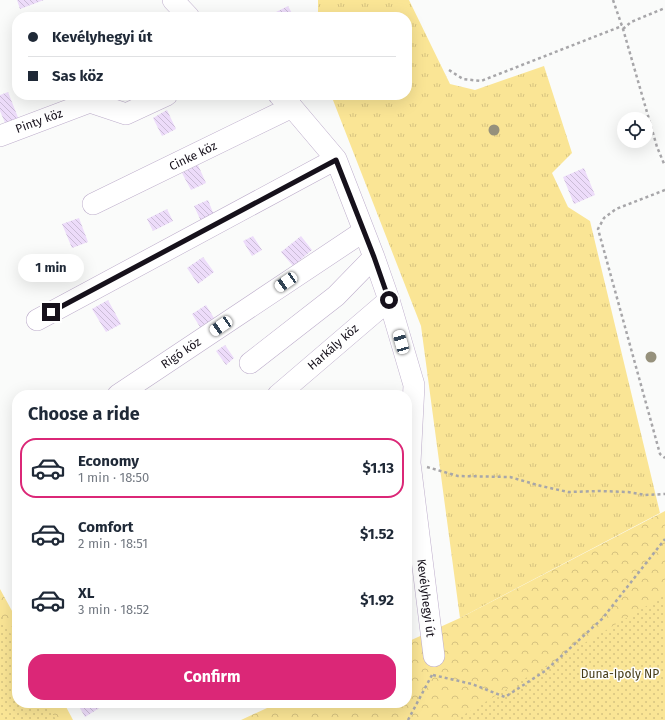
<!DOCTYPE html>
<html lang="en">
<head>
<meta charset="utf-8">
<style>
  :root { --surface:#fff; --page:#f2f2f3; --text:#1f2937; --muted:#747a83; --line:#e0e1e3; --accent:#db2777 }
  body { margin:0; font-family:"Fira Sans",sans-serif; background:var(--page); color:var(--text); height:100vh; display:flex; flex-direction:column; font-size:15px; white-space:nowrap }
  * { box-sizing:border-box; margin:0 }
  p { font-size:13px; color:var(--muted) }
  .icon { flex:none; width:22px; height:22px; fill:none; stroke:currentColor; stroke-width:2; stroke-linecap:round; stroke-linejoin:round }
  .map { position:relative; flex:1; overflow:hidden }
  .side { position:absolute; left:12px; top:390px; width:400px; height:318px; display:flex; flex-direction:column; background:var(--surface); border-radius:16px; box-shadow:0 4px 16px #0002 }
  .side>* { flex:none }
  .banner { position:absolute; left:12px; top:12px; width:400px; height:88px; border-radius:16px; box-shadow:0 4px 16px #0002; display:grid; align-content:center; height:88px; padding:0 16px; background:var(--surface) }
  .tools { position:absolute; left:617px; top:112px; display:grid; gap:8px }
  .tools a { display:grid; place-items:center; width:36px; height:36px; border-radius:50%; background:var(--surface); box-shadow:0 4px 16px #0002; font-size:20px }
  .end { position:absolute; width:18px; height:18px; margin:-9px; border:5px solid #16111b; background:#fff; box-shadow:0 0 0 2px #fff }
  .from { border-radius:50% }
  .bubble { position:absolute; height:28px; border-radius:14px; background:var(--surface); box-shadow:0 4px 16px #0002; font-size:13px; font-weight:700; line-height:28px; text-align:center }
  .car { position:absolute; width:12px; height:24px; margin:-12px -6px; border-radius:5px; box-shadow:0 0 3px 1px #0007; background:linear-gradient(#fff 24%,#345 0 40%,#fff 0 76%,#345 0 86%,#fff 0) }
  .banner b { display:flex; align-items:center; gap:14px; height:38px; font-size:15px }
  .banner b+b { border-top:1px solid var(--line) }
  .banner i { width:10px; height:10px; background:var(--text) }
  ul { padding:0; list-style:none }
  li { display:flex; align-items:center; gap:12px; height:60px; margin:0 8px 6px; padding:0 8px; border:2px solid transparent; border-radius:16px }
  li div { flex:1 }
  li b { display:block; font-size:15px }
  li em { font-style:normal; font-weight:700 }
  li.on { border-color:var(--accent) }
  li>.icon { width:36px; height:36px; stroke-width:1.5 }
  h2 { padding:0 16px; font-size:18px; line-height:48px }
  .button { display:flex; gap:8px; margin-top:auto; padding:8px 16px }
  .button a { flex:1; height:46px; border-radius:16px; background:var(--accent); color:#fff; font-size:16px; font-weight:700; line-height:46px; text-align:center }
  .map>svg:first-child { display:block }
</style>
</head>
<body>
<div class="map">
<svg width="665" height="720" viewBox="0 0 665 720">
  <defs>
    <pattern id="grass-tufts" width="24" height="20" patternUnits="userSpaceOnUse"><rect width="24" height="20" fill="#fae595"/><path d="M3 7l-1-3M5 7V3M7 7l1-3M15 17l-1-3M17 17v-4M19 17l1-3" fill="none" stroke="#d6c380"/></pattern>
    <pattern id="forest-crowns" width="20" height="18" patternUnits="userSpaceOnUse"><rect width="20" height="18" fill="#fae595"/><path d="M2 6a3 3 0 1 1 6 0M12 15a3 3 0 1 1 6 0" fill="none" stroke="#d6c380"/></pattern>
    <pattern id="park-dots" width="8" height="8" patternUnits="userSpaceOnUse"><rect width="8" height="8" fill="#fae595"/><path d="M2 2h.1M6 6h.1" fill="none" stroke="#d6c380" stroke-width="1.8" stroke-linecap="round"/></pattern>
    <pattern id="building-back-hatch" width="6" height="6" patternUnits="userSpaceOnUse"><rect width="6" height="6" fill="#eddcfa"/><path d="M-1 5l2 2M0 0l6 6M5-1l2 2" fill="none" stroke="#cabcd6"/></pattern>
  </defs>
  <rect width="100%" height="100%" fill="#fafbfa"/>
  <path fill="url(#grass-tufts)" d="M318 0H409L450 84 475 90 544 66 572 153 552 173 568 207 590 221 660 513 460 618 421 326 331 95H407V17H318Z"/>
  <path fill="url(#forest-crowns)" d="M665 511V720H241L278 703H407V642L460 618Z
    M0 589 17 620V703H64L73 720H0Z"/>
  <path fill="url(#park-dots)" d="M665 595V720H452L465 714Z
    M0 613 17 646V703H47L56 720H0Z"/>
  <path fill="url(#building-back-hatch)" d="M17 0H44L20 9Z
    M288 6 294 17H266Z
    M8 92 19 120 6 125 0 111V95Z
    M167 110 176 129 162 136 153 118Z
    M198 165 206 183 191 190 182 173Z
    M584 168 595 195 574 204 563 177Z
    M208 200 214 215 201 221 194 206Z
    M167 209 173 221 153 231 147 219Z
    M79 218 88 242 72 248 62 224Z
    M253 236 262 250 252 256 243 241Z
    M301 236 312 250 293 266 281 252Z
    M203 257 214 272 198 284 187 268Z
    M108 300 121 324 106 332 92 309Z
    M206 305 214 318 200 327 192 314Z
    M225 345 234 358 226 365 216 351Z
    M77 703H99L101 707 85 717Z"/>
  <g fill="none" stroke-linecap="round" stroke-linejoin="round">
    <defs>
      <path id="minor" d="M173 0 189 17
        M279 95 292 107 336 159 374 257 389 300 414 385 410 463 434 656
        M0 136 90 102 126 114 167 95
        M93 204 292 107
        M37 320 336 159
        M250 363 336 296 374 257
        M118 395 364 231
        M278 395 389 300"/>
    </defs>
    <use href="#minor" stroke="#bdadcb" stroke-width="22"/>
    <path stroke="#a7a6a9" stroke-width="2.5" stroke-dasharray="3 3" stroke-linecap="butt" d="M613 0 623 29 657 147 665 166
      M623 29 631 22 665 8
      M449 70 463 79 481 81 622 26
      M665 190 616 209 604 218 598 229 660 454 665 458
      M427 467 458 476 510 477 541 486 568 492 600 491 628 492 645 495 665 494
      M433 675 472 684 505 697 545 671 602 619 665 539
      M408 720 433 673"/>
    <use href="#minor" stroke="#fff" stroke-width="21"/>
  </g>
  <g fill="#96917c">
    <circle cx="494" cy="130" r="5.5"/>
    <circle cx="651" cy="357" r="5.5"/>
  </g>
  <g fill="none" stroke-linecap="round" stroke-linejoin="round">
    <path stroke="#16111b" stroke-width="5" d="M51 312 336 160 374 257 389 300"/>
  </g>
  <g text-anchor="middle" dominant-baseline="central" stroke-width="3" stroke-linejoin="round" paint-order="stroke">
    <g font-size="12" fill="#16111b" stroke="#fff">
      <text transform="translate(39 121) rotate(-20)">Pinty köz</text>
      <text transform="translate(193 156) rotate(-26)">Cinke köz</text>
      <text transform="translate(333 347) rotate(-41)">Harkály köz</text>
      <text transform="translate(181 353) rotate(-34)">Rigó köz</text>
      <text transform="translate(426 598) rotate(83)">Kevélyhegyi út</text>
    </g>
    <g font-size="12" fill="#443a15" stroke="#fff">
      <text x="620" y="674">Duna-Ipoly NP</text>
    </g>
  </g>
</svg>
<div class="tools">
<a><svg class="icon" aria-label="locate" viewBox="0 0 24 24"><circle cx="12" cy="12" r="6"/><path d="M12 2v4M12 18v4M2 12h4M18 12h4"/></svg></a>
</div>
<i class="end from" style="left:389px;top:300px"></i>
<i class="end" style="left:51px;top:312px"></i>
<div class="bubble" style="left:18px;top:254px;width:66px">1 min</div>
<i class="car" style="left:286px;top:282px;rotate:236deg"></i>
<i class="car" style="left:221px;top:326px;rotate:236deg"></i>
<i class="car" style="left:401px;top:342px;rotate:344deg"></i>
<div class="banner">
<b><i class="from"></i>Kevélyhegyi út</b>
<b><i></i>Sas köz</b>
</div>
<section class="side">
<h2>Choose a ride</h2>
<ul>
<li class="on"><svg class="icon" aria-label="car" viewBox="0 0 24 24"><path d="M5 17H2v-5l4-1 3-4h7l3 4 3 1v5h-3M9 17h6M6 11h13"/><circle cx="7" cy="17" r="2"/><circle cx="17" cy="17" r="2"/></svg><div><b>Economy</b><p>1 min · 18:50</p></div><em>$1.13</em></li>
<li><svg class="icon" aria-label="car" viewBox="0 0 24 24"><path d="M5 17H2v-5l4-1 3-4h7l3 4 3 1v5h-3M9 17h6M6 11h13"/><circle cx="7" cy="17" r="2"/><circle cx="17" cy="17" r="2"/></svg><div><b>Comfort</b><p>2 min · 18:51</p></div><em>$1.52</em></li>
<li><svg class="icon" aria-label="car" viewBox="0 0 24 24"><path d="M5 17H2v-5l4-1 3-4h7l3 4 3 1v5h-3M9 17h6M6 11h13"/><circle cx="7" cy="17" r="2"/><circle cx="17" cy="17" r="2"/></svg><div><b>XL</b><p>3 min · 18:52</p></div><em>$1.92</em></li>
</ul>
<div class="button"><a>Confirm</a></div>
</section>
</div>
</body>
</html>
